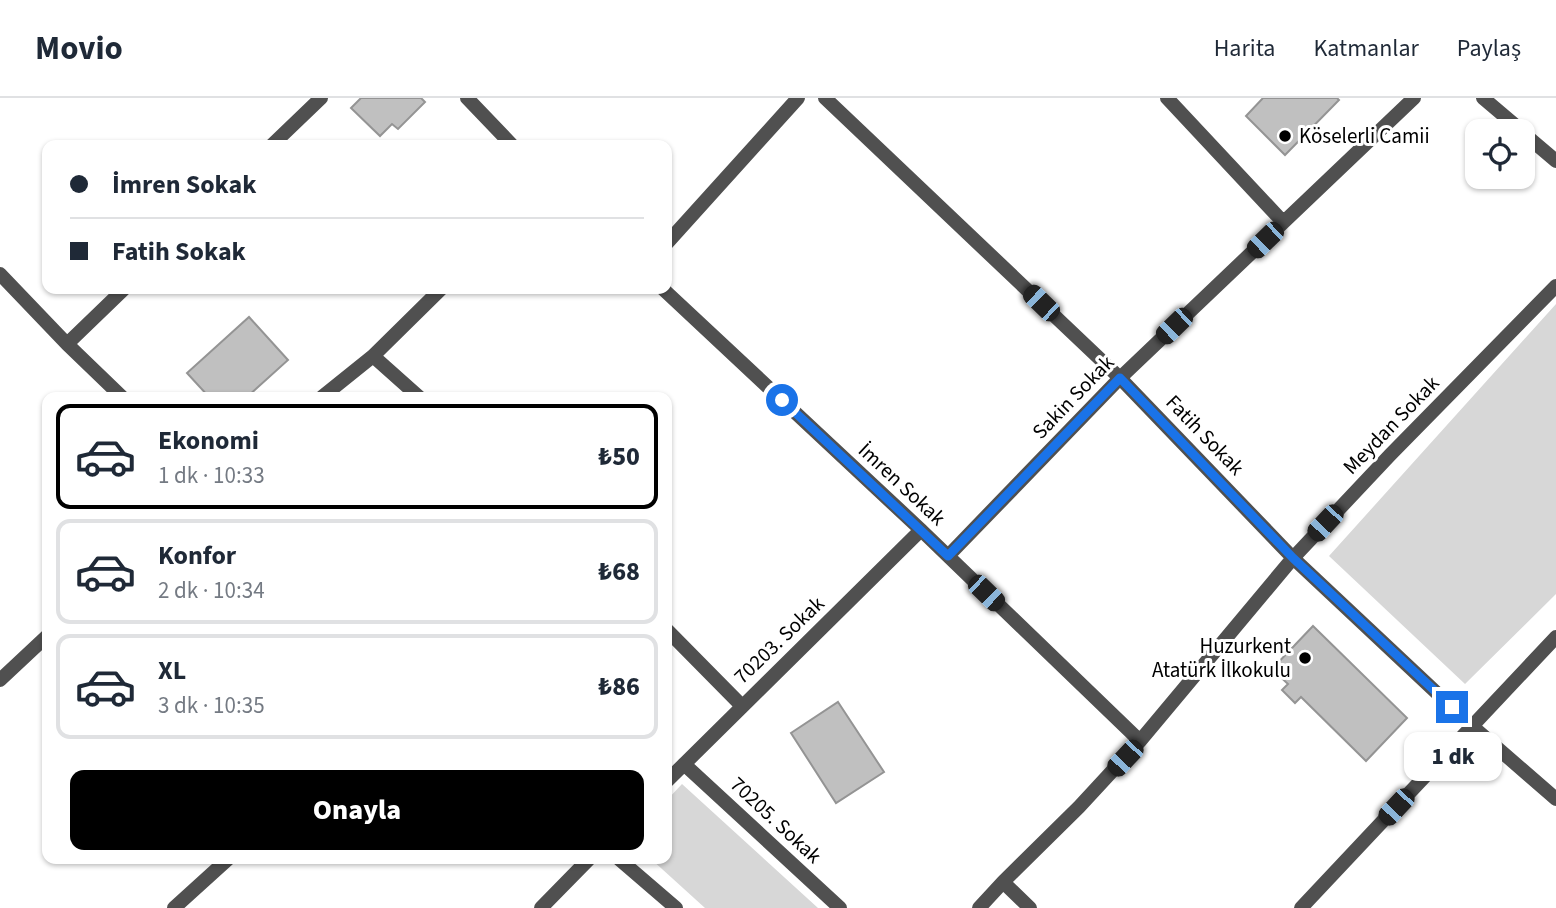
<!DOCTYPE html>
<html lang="tr">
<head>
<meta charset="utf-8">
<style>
  :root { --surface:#fff; --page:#f6f6f7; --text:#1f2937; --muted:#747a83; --line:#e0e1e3; --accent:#000 }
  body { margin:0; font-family:"Source Sans 3",sans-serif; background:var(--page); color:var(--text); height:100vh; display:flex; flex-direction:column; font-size:26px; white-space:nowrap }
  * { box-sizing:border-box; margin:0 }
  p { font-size:23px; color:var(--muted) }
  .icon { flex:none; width:38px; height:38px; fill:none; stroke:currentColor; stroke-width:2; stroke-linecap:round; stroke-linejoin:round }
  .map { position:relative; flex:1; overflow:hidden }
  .sheet { position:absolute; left:42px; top:294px; width:630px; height:472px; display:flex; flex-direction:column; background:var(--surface); border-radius:14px; box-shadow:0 2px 5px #0004 }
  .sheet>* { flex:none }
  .top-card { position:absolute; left:42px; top:42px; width:630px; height:154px; border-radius:14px; box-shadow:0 2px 5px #0004; display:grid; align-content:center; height:154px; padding:0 28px; background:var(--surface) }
  .buttons { position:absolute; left:1465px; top:21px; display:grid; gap:14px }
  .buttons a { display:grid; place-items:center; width:70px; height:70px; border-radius:14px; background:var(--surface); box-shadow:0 2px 5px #0004; font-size:35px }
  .end { position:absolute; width:32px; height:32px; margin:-16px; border:9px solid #1a73e8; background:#fff; box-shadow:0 0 0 4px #fff }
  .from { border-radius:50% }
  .bubble { position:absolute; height:49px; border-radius:14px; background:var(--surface); box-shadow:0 2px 5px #0004; font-size:23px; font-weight:800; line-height:49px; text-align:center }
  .car { position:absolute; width:21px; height:42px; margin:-21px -10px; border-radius:9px; box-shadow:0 0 5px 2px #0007; background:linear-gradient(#222 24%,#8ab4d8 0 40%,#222 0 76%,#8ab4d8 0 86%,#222 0) }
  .top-card b { display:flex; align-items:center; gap:24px; height:66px; font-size:26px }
  .top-card b+b { border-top:2px solid var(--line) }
  .top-card i { width:18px; height:18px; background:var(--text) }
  ul { padding:12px 0 0; list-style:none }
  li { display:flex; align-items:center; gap:21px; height:105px; margin:0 14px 10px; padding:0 14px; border:4px solid var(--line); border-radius:14px }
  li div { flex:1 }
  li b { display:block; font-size:26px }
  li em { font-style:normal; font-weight:800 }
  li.active { border-color:var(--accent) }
  li>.icon { width:63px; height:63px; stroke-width:1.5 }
  .button { display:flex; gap:14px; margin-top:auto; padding:14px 28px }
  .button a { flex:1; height:80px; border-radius:14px; background:var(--accent); color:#fff; font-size:28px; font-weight:800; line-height:80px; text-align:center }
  header { display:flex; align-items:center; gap:42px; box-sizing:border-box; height:98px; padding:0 35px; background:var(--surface); border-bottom:2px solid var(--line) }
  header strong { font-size:33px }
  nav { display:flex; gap:38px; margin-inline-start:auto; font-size:24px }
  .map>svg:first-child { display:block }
</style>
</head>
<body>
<header>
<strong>Movio</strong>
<nav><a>Harita</a><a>Katmanlar</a><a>Paylaş</a></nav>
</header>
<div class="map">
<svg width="1556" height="810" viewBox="0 0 1556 810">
  <rect width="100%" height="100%" fill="#fff"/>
  <path fill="#d7d7d7" d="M1556 206V496L1465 586 1329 458Z
    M682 686 818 810H705L651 761H667V702Z"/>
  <path fill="#c0c0c0" stroke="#949494" stroke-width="2" d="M361 0H421L425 4 398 31 392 26 380 38 351 10Z
    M1263 0H1337L1339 2 1285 57 1246 18Z
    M249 219 288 262 247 299H209L187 275Z
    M1313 528 1407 620 1366 663 1301 599 1295 605 1282 592 1288 586 1272 571Z
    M838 604 884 674 836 705 791 635Z"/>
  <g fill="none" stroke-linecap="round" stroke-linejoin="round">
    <path stroke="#505050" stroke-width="14" d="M467 0 512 47
      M825 0 1120 280 1293 460 1472 628 1556 701
      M1167 0 1283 124
      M1483 0 1522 33
      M1522 34 1556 63
      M272 47 321 0
      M667 145 798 0
      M0 176 67 246 122 299
      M663 191 921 432 1140 643
      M67 246 124 191
      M373 258 419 299
      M322 299 373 258 441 191
      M948 458 1120 280 1414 0
      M667 532 742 608
      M0 582 47 538
      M684 666 840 810
      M667 683 921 432
      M619 761 676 810
      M1003 784 1030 810
      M174 810 228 761
      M541 810 589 761
      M979 810 1003 784 1079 709 1140 643 1293 460 1390 357 1556 188
      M1301 810 1556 539"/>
  </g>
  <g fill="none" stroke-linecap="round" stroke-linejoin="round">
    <path stroke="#1a73e8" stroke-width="9" d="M782 302 948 458 1120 280 1293 460 1452 609"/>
  </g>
  <g fill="#000" stroke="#fff" stroke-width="2.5">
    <circle cx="1285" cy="38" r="7"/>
    <circle cx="1305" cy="560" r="7"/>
  </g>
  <g text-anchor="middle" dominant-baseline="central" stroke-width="6" stroke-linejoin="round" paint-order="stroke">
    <g font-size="21" fill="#000" stroke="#fff" text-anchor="start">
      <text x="1299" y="38">Köselerli Camii</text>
      <text x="1291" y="548" text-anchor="end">Huzurkent<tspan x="1291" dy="24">Atatürk İlkokulu</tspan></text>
    </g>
    <g font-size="21" fill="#000" stroke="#fff">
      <text transform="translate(1073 299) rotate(-46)">Sakin Sokak</text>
      <text transform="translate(1391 327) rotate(-46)">Meydan Sokak</text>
      <text transform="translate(1205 337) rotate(46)">Fatih Sokak</text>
      <text transform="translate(902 386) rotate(43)">İmren Sokak</text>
      <text transform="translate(779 542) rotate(-44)">70203. Sokak</text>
      <text transform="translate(776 722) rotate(43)">70205. Sokak</text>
    </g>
  </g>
</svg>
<div class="buttons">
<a><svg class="icon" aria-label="locate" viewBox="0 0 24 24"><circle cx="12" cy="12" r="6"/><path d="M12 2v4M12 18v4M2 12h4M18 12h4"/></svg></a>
</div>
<i class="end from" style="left:782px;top:302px"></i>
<i class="end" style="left:1452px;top:609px"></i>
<div class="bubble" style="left:1404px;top:634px;width:98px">1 dk</div>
<i class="car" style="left:1265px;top:142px;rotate:226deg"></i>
<i class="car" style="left:1041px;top:205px;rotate:314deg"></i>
<i class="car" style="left:1174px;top:228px;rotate:226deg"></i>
<i class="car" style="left:1325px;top:425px;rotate:223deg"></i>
<i class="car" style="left:986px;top:495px;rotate:134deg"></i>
<i class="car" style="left:1125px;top:660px;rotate:223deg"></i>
<i class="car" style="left:1396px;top:709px;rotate:223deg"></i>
<div class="top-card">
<b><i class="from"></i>İmren Sokak</b>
<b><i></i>Fatih Sokak</b>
</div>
<section class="sheet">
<ul>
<li class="active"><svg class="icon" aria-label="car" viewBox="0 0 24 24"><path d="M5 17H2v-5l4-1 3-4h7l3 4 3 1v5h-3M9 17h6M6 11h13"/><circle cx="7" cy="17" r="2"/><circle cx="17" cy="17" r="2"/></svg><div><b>Ekonomi</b><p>1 dk · 10:33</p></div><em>₺50</em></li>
<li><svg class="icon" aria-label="car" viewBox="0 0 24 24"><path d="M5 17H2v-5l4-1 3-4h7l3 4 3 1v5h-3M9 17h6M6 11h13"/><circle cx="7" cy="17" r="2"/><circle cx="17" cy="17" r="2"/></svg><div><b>Konfor</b><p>2 dk · 10:34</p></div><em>₺68</em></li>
<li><svg class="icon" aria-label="car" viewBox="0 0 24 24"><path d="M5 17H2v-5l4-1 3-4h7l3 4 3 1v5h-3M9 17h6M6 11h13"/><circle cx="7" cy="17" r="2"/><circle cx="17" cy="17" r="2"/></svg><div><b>XL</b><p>3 dk · 10:35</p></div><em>₺86</em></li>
</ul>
<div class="button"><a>Onayla</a></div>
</section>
</div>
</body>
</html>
